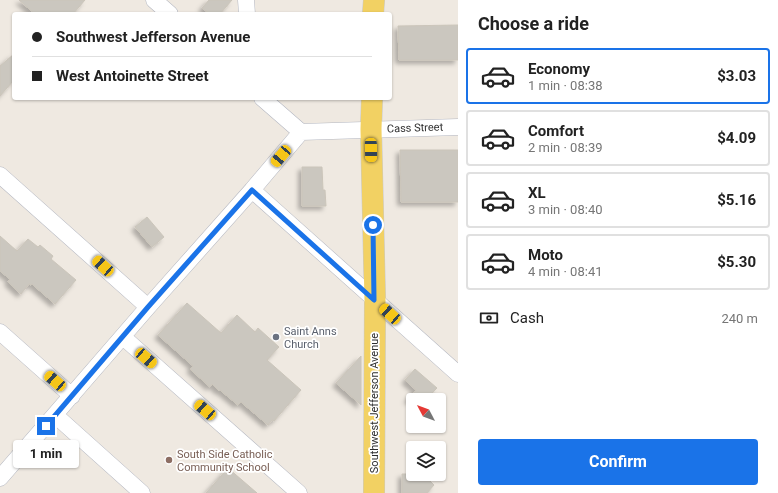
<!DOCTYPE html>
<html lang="en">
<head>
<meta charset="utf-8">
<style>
  :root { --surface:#fff; --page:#f2f2f2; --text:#222; --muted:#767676; --line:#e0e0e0; --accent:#1a73e8 }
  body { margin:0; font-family:Roboto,sans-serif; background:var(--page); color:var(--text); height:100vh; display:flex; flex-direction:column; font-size:15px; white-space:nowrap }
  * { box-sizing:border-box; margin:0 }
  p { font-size:13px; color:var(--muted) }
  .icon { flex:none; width:22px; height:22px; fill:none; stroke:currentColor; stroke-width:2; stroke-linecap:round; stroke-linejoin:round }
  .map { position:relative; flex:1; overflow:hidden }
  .sheet { display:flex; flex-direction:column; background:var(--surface); width:320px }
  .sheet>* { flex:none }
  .banner { position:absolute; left:12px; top:12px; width:380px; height:88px; border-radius:4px; box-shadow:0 1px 3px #0004; display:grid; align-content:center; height:88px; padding:0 20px; background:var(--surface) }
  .needle { width:26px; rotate:311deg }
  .buttons { position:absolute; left:406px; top:393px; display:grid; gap:8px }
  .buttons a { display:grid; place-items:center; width:40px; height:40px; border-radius:4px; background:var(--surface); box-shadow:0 1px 3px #0004; font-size:20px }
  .end { position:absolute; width:18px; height:18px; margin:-9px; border:5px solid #1a73e8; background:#fff; box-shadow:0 0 0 2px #fff }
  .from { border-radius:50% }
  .bubble { position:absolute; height:28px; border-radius:4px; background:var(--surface); box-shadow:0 1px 3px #0004; font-size:13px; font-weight:700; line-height:28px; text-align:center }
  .car { position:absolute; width:12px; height:24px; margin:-12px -6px; border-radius:5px; box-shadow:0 0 3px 1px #0007; background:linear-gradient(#f5c518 24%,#345 0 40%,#f5c518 0 76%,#345 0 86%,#f5c518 0) }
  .banner b { display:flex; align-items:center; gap:14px; height:38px; font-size:15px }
  .banner b+b { border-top:1px solid var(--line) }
  .banner i { width:10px; height:10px; background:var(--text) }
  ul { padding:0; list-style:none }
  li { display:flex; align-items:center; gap:12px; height:56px; margin:0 8px 6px; padding:0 12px; border:2px solid var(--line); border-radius:4px }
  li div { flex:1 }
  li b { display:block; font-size:15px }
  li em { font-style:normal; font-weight:700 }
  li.current { border-color:var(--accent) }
  li>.icon { width:36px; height:36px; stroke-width:1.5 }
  h2 { padding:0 20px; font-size:18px; line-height:48px }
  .pay { display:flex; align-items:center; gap:10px; height:44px; padding:0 20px; font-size:15px }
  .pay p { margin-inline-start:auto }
  .button { display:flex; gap:8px; margin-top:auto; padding:8px 20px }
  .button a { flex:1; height:46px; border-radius:4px; background:var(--accent); color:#fff; font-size:16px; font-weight:700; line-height:46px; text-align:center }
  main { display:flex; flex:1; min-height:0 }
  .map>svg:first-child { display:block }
</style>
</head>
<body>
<main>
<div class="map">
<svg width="458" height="493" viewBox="0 0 458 493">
  <defs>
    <filter id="shadow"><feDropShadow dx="-3.5" dy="3.5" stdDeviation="2" flood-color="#0004"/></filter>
  </defs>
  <rect width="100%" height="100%" fill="#efe9e1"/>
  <path fill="#cbc7bf" stroke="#cbc5ba" filter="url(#shadow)" d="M19 0H85L73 14H35Z
    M209 0H232L220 14H210L202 8Z
    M458 25V60H399L398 26Z
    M14 54V80L0 96V66Z
    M400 150H458V202H401Z
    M302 167H322L323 190H325L326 206H302Z
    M147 217 164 237 152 247 135 227Z
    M0 236 17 251 28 239 38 247 40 245 53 256 51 259 76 280 55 304 32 284 31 285 29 284 21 294 8 282 10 279 0 271Z
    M187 303 221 333 237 315 255 332 258 328 279 347 267 360 301 390 274 421 272 420 268 425 241 402 238 405 220 390 219 391 212 384 210 387 190 369 193 366 158 335Z
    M361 356V405L336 383Z
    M415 369 437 388 425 400H407L416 390 405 380Z
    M228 468 257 493H206Z
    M402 474H423L434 485 427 493H402Z"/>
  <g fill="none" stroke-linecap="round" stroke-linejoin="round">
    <defs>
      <path id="minor" d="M154 0 170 14
        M246 0 247 14
        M262 98 301 132
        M301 132 458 127
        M0 175 148 307
        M252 190 458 374
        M0 332 72 396
        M123 337 299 493
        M55 415 142 493
        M0 478 148 307 252 190 301 132"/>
      <path id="major" d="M373 14 374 0
        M372 98 371 129 375 300 374 493"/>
    </defs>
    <use href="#minor" stroke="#b4b7c1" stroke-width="17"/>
    <use href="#major" stroke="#c9c9c9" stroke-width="22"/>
    <use href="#minor" stroke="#fff" stroke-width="16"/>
    <use href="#major" stroke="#f2d163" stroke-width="21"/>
  </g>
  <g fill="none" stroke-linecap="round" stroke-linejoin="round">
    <path stroke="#1a73e8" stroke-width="5" d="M46 426 148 307 252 190 374 300 373 225"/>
  </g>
  <circle fill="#6b7280" stroke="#fff" stroke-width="1.5" cx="276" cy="337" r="4"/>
  <circle fill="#8d6e63" stroke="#fff" stroke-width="1.5" cx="169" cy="460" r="4"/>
  <g text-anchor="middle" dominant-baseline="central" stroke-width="3.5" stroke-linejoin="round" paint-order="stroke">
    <g font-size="11" fill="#2e2e2e" stroke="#fff">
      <text transform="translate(415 128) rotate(-2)">Cass Street</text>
      <text transform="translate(374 403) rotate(-90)">Southwest Jefferson Avenue</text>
    </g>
    <g font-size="11" fill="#5b616d" stroke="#fff" text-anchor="start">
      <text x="284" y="331">Saint Anns<tspan x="284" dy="13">Church</tspan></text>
    </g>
    <g font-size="11" fill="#785e54" stroke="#fff" text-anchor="start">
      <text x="177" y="454">South Side Catholic<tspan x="177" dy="13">Community School</tspan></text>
    </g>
  </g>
</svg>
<div class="buttons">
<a><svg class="needle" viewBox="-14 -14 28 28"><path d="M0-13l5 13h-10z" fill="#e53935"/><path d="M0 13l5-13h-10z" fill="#767676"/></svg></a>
<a><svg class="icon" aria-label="layers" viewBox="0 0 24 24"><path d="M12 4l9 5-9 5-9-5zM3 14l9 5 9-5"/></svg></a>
</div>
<i class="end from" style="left:373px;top:225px"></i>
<i class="end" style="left:46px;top:426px"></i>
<div class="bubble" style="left:13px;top:440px;width:66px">1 min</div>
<i class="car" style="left:371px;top:150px;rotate:179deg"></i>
<i class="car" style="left:281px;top:156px;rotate:220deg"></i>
<i class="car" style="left:103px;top:266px;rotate:312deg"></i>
<i class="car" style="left:390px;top:314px;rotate:312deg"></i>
<i class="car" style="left:146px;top:358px;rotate:131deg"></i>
<i class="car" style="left:55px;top:381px;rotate:311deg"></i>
<i class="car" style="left:205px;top:410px;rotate:311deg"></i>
<div class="banner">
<b><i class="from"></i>Southwest Jefferson Avenue</b>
<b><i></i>West Antoinette Street</b>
</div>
</div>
<section class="sheet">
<h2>Choose a ride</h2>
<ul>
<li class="current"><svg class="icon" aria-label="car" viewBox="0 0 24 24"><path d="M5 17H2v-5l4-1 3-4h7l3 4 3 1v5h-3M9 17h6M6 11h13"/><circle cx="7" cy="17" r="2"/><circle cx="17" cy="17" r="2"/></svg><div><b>Economy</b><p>1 min · 08:38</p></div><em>$3.03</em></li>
<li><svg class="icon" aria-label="car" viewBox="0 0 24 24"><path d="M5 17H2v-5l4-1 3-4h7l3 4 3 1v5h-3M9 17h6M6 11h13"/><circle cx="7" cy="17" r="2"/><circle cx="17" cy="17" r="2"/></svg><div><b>Comfort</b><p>2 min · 08:39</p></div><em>$4.09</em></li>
<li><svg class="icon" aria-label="car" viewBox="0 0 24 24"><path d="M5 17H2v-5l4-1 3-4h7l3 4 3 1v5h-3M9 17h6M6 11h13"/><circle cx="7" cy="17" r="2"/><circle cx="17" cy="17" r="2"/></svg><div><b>XL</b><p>3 min · 08:40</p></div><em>$5.16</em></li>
<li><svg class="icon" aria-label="car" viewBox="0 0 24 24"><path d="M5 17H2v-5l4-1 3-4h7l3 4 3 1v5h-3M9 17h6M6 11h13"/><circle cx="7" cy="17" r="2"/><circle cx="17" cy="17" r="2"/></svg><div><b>Moto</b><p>4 min · 08:41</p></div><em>$5.30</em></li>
</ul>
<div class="pay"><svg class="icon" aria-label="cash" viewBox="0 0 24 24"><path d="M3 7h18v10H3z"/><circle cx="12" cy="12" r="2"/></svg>Cash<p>240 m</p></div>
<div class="button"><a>Confirm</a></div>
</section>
</main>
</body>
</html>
